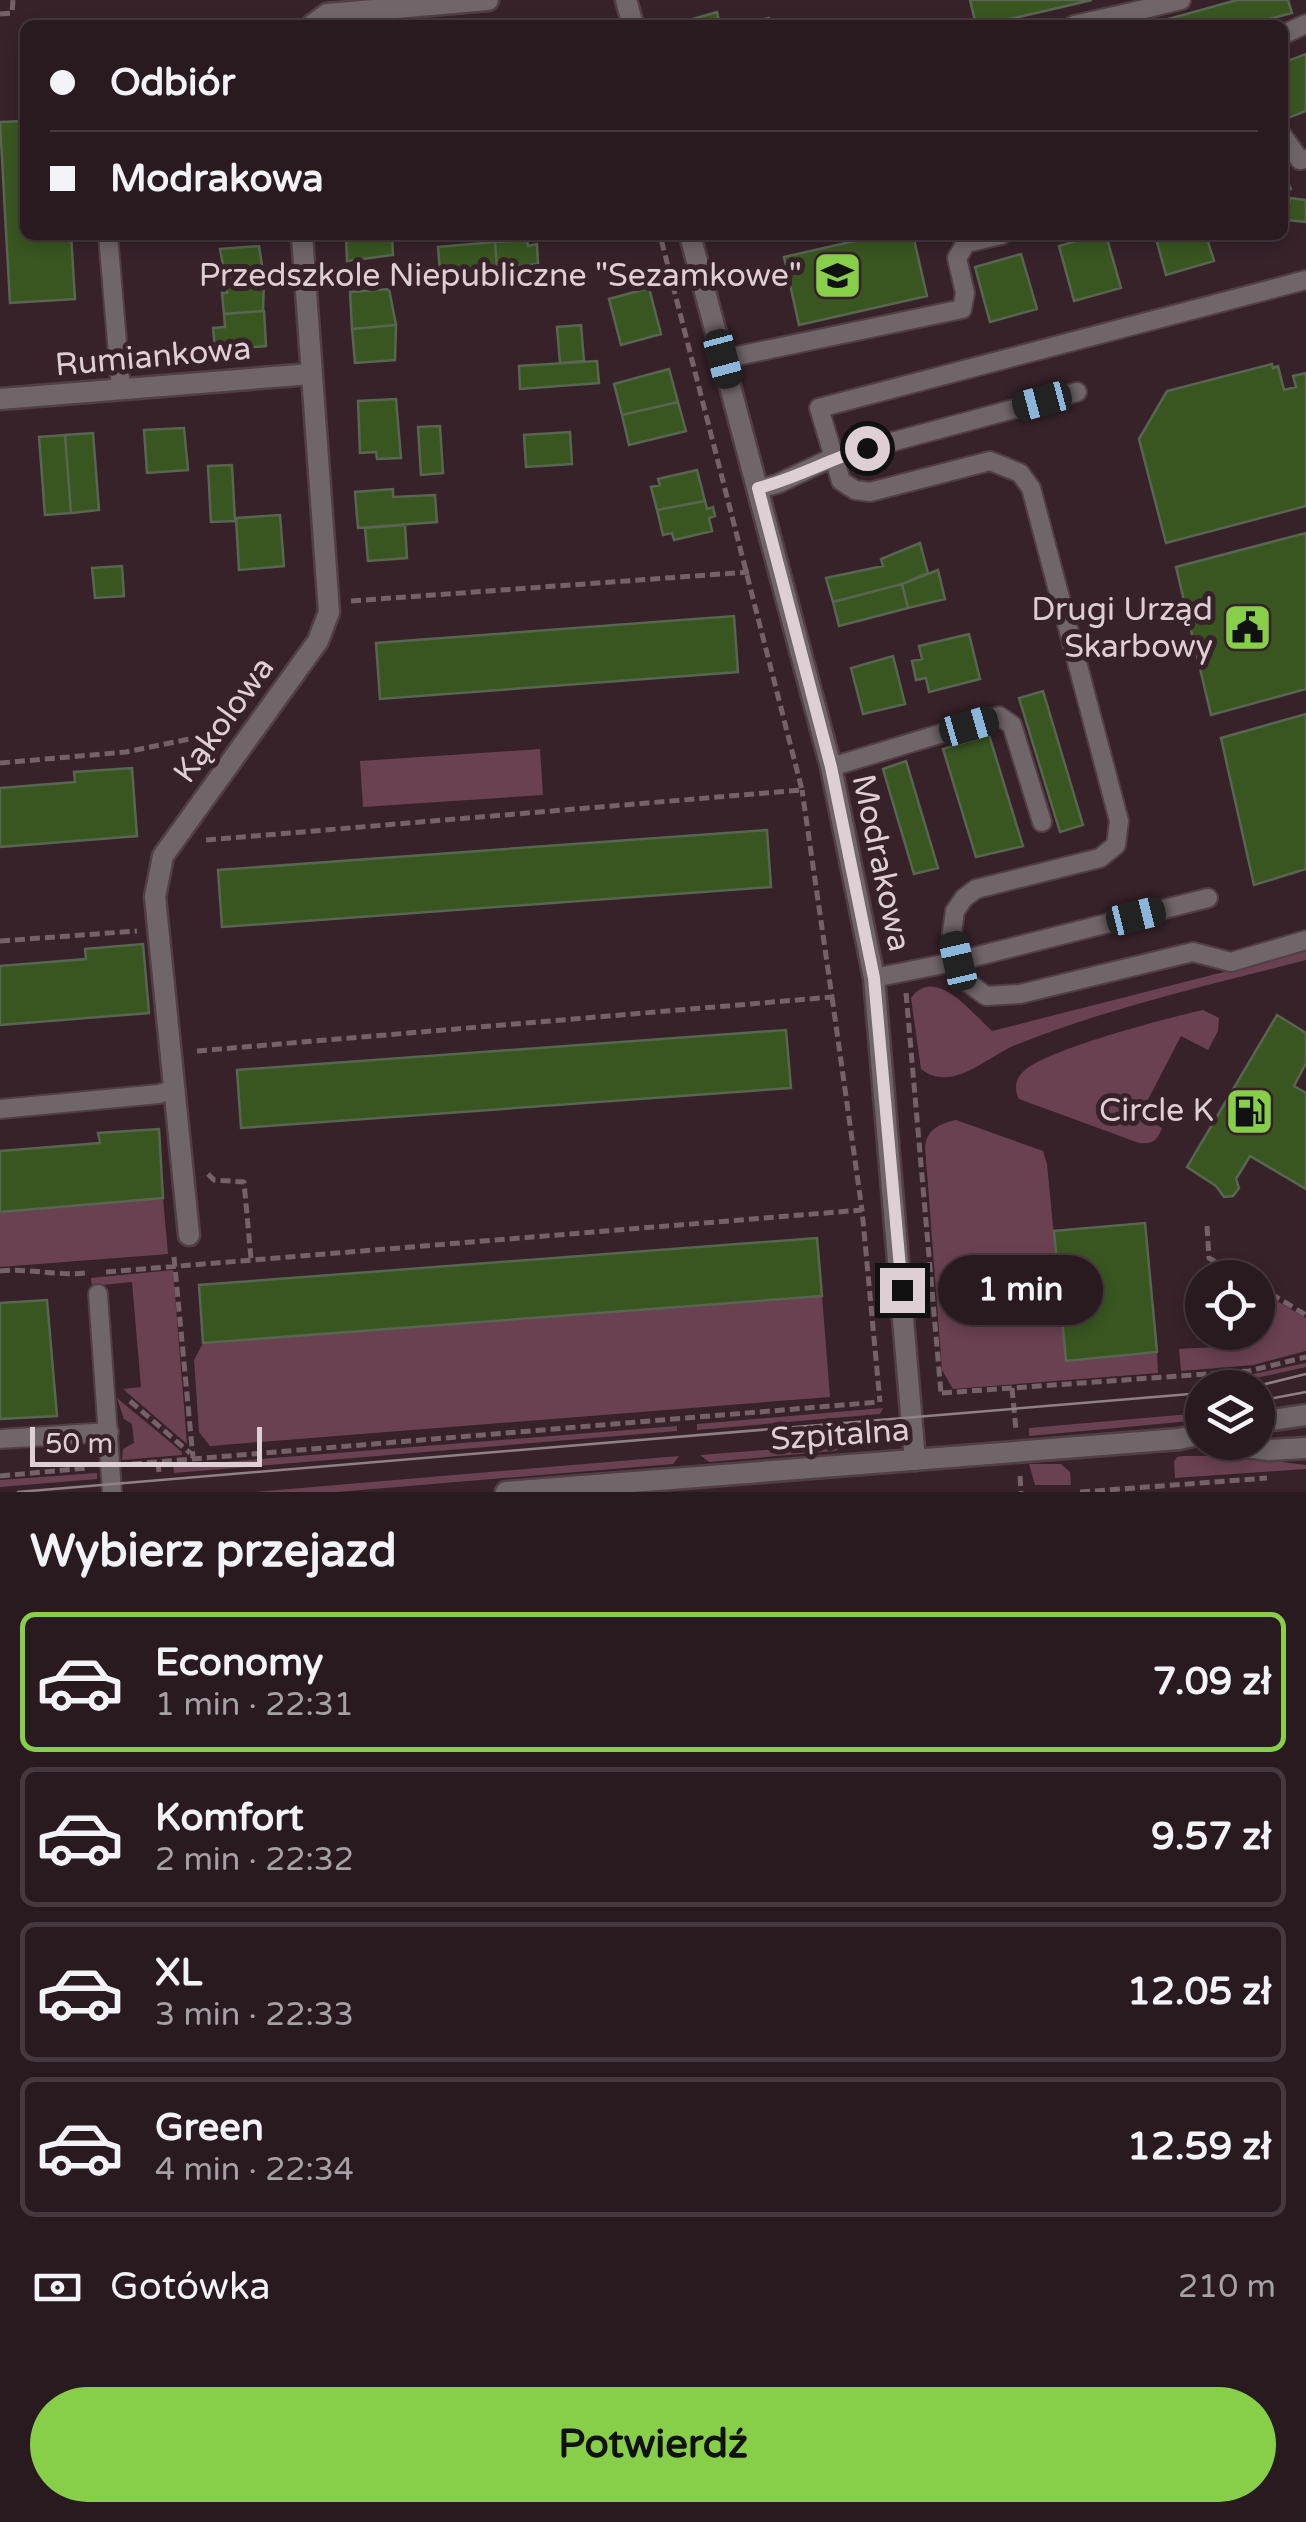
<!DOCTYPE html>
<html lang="pl">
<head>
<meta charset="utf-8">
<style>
  :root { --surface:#291a20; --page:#35272d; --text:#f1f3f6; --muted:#a5a1a5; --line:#45383e; --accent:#88cf49 }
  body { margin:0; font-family:"Varela Round",sans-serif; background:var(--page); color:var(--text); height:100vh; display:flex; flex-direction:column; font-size:38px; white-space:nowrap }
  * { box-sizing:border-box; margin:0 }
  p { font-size:32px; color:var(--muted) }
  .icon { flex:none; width:55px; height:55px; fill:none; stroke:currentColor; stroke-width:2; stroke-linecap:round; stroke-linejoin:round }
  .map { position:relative; height:1492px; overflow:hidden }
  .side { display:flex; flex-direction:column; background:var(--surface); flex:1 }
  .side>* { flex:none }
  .guide { position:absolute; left:20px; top:20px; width:1268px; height:220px; border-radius:15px; box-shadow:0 5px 15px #0003,0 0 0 2px var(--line); display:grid; align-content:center; height:220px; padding:0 30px; background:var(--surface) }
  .fabs { position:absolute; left:1185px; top:1260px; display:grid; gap:20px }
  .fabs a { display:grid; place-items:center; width:90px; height:90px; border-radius:50%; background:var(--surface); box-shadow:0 5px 15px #0003,0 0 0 2px var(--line); font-size:50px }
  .scale { position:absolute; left:30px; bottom:25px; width:232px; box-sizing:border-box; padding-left:10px; border:5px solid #decfd4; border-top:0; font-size:28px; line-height:35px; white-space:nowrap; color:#decfd4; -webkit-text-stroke:8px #37222a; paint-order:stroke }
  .end { position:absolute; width:45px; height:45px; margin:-22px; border:12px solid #decfd4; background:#111; box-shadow:0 0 0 5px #111 }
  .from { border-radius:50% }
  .bubble { position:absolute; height:70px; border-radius:35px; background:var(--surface); box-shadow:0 5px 15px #0003,0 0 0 2px var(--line); font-size:32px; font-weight:700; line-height:70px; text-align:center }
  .car { position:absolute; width:30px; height:60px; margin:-30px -15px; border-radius:12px; box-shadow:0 0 8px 2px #0007; background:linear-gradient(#222 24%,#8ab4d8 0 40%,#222 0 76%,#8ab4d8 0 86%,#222 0) }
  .guide b { display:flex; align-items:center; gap:35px; height:95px; font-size:38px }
  .guide b+b { border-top:2px solid var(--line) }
  .guide i { width:25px; height:25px; background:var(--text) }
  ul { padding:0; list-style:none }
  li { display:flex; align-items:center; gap:30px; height:140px; margin:0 20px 15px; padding:0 10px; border:5px solid var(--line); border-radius:15px }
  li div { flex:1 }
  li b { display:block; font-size:38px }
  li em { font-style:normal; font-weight:700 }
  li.selected { border-color:var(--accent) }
  li>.icon { width:90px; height:90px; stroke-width:1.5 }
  h2 { padding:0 30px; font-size:45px; line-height:120px }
  .pay { display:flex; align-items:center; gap:25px; height:110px; padding:0 30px; font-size:38px }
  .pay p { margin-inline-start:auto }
  .action { display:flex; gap:20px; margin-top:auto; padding:20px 30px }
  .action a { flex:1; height:115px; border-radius:60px; background:var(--accent); color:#111; font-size:40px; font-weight:700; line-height:115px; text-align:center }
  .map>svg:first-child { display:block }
</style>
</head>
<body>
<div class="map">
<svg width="1306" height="1492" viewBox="0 0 1306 1492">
  <rect width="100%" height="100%" fill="#37222a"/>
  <path fill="#6a4151" d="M540 749 543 795 363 807 360 761Z
    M1306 951V960C1209 985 1111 1007 1018 1044 988 1055 953 1094 921 1069L911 998C935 964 973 1014 992 1031Z
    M1203 1010 1219 1018 1218 1031 1208 1050 1181 1036 1140 1115 1162 1128C1157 1141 1153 1144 1139 1143L1019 1099C1014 1089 1015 1079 1024 1071 1048 1049 1167 1018 1203 1010Z
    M956 1120 1043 1151 1047 1164 1066 1360 1157 1352 1158 1373 953 1389 942 1370 925 1146C928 1128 940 1124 956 1120Z
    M163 1198 168 1254 0 1267V1212Z
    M173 1270 187 1444 123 1389 141 1387 132 1282 92 1286 91 1278Z
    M1258 1290 1306 1318V1351L1253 1365 1181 1371 1179 1349 1216 1347 1215 1333 1258 1332Z
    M822 1296 830 1397 210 1446 199 1432 194 1360 203 1343Z
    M1306 1363V1367L1229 1384V1379Z
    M117 1398 182 1452V1455L122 1460 123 1449 134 1443 132 1424 124 1419Z
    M883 1408 880 1414 697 1430V1424Z
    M1202 1413V1420L1029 1436V1428Z
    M677 1426V1431L174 1473 173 1466Z
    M855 1443 835 1451 709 1462 700 1455Z
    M679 1456 673 1464 337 1492H253Z
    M1183 1456H1234L1306 1465V1469L1175 1478 1174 1462 1177 1457Z
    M1029 1464H1061L1070 1472 1071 1485H1035Z
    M97 1473V1479L0 1487V1480Z"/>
  <path fill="#395621" stroke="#586550" stroke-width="2.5" d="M970 0H1092L984 25H976Z
    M1237 0H1288L1292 13 1247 25 1154 23Z
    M717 12 720 25H686L685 21Z
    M769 18 771 25H736Z
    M459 19 460 25H427L426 22Z
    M1306 54V111L1288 118 1282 104V63Z
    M25 121V235H71L75 299 10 303 0 122Z
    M1282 170 1291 189 1282 193Z
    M1290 198 1306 200V222L1286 220Z
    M346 235H392L393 255 347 261Z
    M881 235H913L927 296 799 325 784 257Z
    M1097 235H1106L1121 288 1074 301 1059 246Z
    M1155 235H1206L1214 261 1166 275Z
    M527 240 528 246 537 244 538 264 497 268 495 242Z
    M495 242 497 268 440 272 438 247Z
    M259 246 264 278 226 281 220 249Z
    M1021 254 1037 309 990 322 975 267Z
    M264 278 263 311 224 314 222 293H227L226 281Z
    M649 288 661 334 621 345 609 299Z
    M389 289 396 325 352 329 350 292Z
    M264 311 266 346 215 350 213 328 225 327 224 314Z
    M396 325 395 360 355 363 352 329Z
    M581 325 584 361 560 363 557 327Z
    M597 361 599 383 520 389 519 366Z
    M1272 364 1273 368 1278 366 1284 390 1296 387 1293 376 1306 373V506L1166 543 1139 439 1167 391Z
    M669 369 678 402 622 415 614 384Z
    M396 399 401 458 377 459 376 452 360 453 358 401Z
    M678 402 686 431 629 445 622 415Z
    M440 426 443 473 421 475 418 427Z
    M184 428 188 470 147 473 144 430Z
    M570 432 572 464 526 467 524 435Z
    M93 433 99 510 71 513 65 435Z
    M65 435 71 513 45 515 39 437Z
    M232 465 235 521 211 522 208 466Z
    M697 470 705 501 657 510 651 487 660 485 658 479Z
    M393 489V497L435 495 437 522 358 528 355 492Z
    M705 501 707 509 713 507 715 516 709 518 712 531 674 540 672 533 663 535 657 510Z
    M280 515 284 566 239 570 236 518Z
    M405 525 407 558 368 561 365 528Z
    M1306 533V689L1211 715 1176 567Z
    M920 543 928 573 902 584 833 602 826 578 883 566 881 559Z
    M122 566 124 596 95 598 92 568Z
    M938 570 945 599 908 608 902 584Z
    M902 584 908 608 839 626 833 602Z
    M734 616 738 672 380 699 376 643Z
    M969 634 980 679 929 692 926 678 916 680 912 661 922 659 919 646Z
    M893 656 905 704 863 714 851 668Z
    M1043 691 1083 825 1060 832 1019 698Z
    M1306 714V869L1254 885 1221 738Z
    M989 735 1023 846 976 857 943 749Z
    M906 761 938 868 914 874 883 769Z
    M132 768 137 836 0 847V788L75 782 74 772Z
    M767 830 771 887 222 927 218 870Z
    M143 944 149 1013 0 1025V966L86 959 85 949Z
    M1277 1015 1306 1033V1063L1294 1086 1306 1093V1189L1250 1156 1236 1179 1239 1188 1233 1196 1224 1197 1216 1186 1187 1167Z
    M786 1030 791 1088 241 1128 237 1070Z
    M159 1129 163 1198 0 1212V1151L100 1143 98 1133Z
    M1145 1223 1157 1352 1066 1361 1054 1231Z
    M817 1238 822 1296 203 1343 199 1285Z
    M47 1300 57 1416 0 1419V1303Z"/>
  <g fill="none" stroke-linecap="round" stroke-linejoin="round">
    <defs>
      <path id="service" d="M1074 25 1132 12
        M1138 25 1132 12 1181 0
        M1282 35 1306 24
        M1282 135 1300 160 1306 159
        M108 235 121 390
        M1306 280 819 408 841 481 855 490 870 492 990 461 1020 473 1031 488 1119 821 1116 845 1100 858 976 889 964 898 955 911 952 932 963 979 986 996 1020 994 1193 952 1231 962 1306 940
        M723 359 962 309 965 293 957 258 966 243 1001 235
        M757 489 777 484 832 458 1077 392
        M831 767 999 716 1012 725 1042 822
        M874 978 958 961 1208 898
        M0 1109 159 1094 174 1089
        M98 1294 112 1492
        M0 1439 109 1432"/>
      <path id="minor" d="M626 0 633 25
        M312 25 327 14 488 0
        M690 235 831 767 874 978 915 1460
        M0 399 311 374
        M189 1235 155 897 163 856 318 641 329 612 302 235"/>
      <path id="tertiary" d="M1258 1422 1306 1415
        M1208 1442 1269 1450 1306 1448
        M506 1492 1179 1439 1202 1434"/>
    </defs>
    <use href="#service" stroke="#523e45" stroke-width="22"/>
    <use href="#minor" stroke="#523e45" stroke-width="25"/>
    <use href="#tertiary" stroke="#523e45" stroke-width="25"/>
    <path stroke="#756269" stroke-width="5" stroke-dasharray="10 5" stroke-linecap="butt" d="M0 14 12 13 13 0
      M351 601 749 572
      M0 763 126 752 219 733
      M206 840 802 790 660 235
      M888 905 898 948
      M0 941 137 931
      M906 993 941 1393
      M832 997 862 1210
      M197 1051 832 997 802 790
      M208 1174 214 1180 244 1182 251 1259
      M1207 1226 1209 1258 1242 1278
      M174 1257 193 1458
      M0 1271C29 1268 55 1276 85 1273
      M106 1272 862 1210 880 1402
      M1258 1286 1306 1315
      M1012 1388 1016 1430
      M942 1393 1249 1371 1306 1357
      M130 1401 190 1453
      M158 1462 159 1473
      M132 1464 879 1402
      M0 1476 87 1468
      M1020 1476 1021 1492
      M1080 1492 1267 1478"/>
    <use href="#service" stroke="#706569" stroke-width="18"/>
    <use href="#minor" stroke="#706569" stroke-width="20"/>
    <use href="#tertiary" stroke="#706569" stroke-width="20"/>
    <path stroke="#917f86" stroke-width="2.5" d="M1249 1388 1306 1374
      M1258 1401 1306 1392
      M18 1492 1202 1393"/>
  </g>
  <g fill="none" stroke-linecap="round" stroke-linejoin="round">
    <path stroke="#decfd4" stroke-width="12" d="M867 448C829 459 795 479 758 488L831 767 874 978 902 1290"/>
  </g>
  <defs>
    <symbol id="school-square" viewBox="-11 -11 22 22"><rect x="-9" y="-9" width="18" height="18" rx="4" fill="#88cf49" stroke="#37222a"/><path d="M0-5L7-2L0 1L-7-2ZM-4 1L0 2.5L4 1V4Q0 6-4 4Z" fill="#111"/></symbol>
    <symbol id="civic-square" viewBox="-11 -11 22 22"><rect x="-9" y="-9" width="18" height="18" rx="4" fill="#88cf49" stroke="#37222a"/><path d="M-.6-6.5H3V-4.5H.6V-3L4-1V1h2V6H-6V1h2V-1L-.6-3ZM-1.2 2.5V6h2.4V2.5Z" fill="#111"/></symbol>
    <symbol id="fuel-square" viewBox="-11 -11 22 22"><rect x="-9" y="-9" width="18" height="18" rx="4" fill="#88cf49" stroke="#37222a"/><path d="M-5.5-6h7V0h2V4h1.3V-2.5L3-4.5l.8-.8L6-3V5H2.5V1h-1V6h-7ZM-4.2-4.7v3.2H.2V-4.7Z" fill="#111"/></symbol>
  </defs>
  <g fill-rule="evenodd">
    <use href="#school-square" x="810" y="248" width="55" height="55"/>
    <use href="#civic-square" x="1220" y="600" width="55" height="55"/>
    <use href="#fuel-square" x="1222" y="1084" width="55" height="55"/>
  </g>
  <g text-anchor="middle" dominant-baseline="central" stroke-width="10" stroke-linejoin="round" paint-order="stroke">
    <g font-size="32" fill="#decfd4" stroke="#37222a" text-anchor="end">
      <text x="802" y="276">Przedszkole Niepubliczne "Sezamkowe"</text>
      <text x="1213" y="610">Drugi Urząd<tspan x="1213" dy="37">Skarbowy</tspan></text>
      <text x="1214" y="1111">Circle K</text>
    </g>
    <g font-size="32" fill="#decfd4" stroke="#37222a">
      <text transform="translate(153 357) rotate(-5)">Rumiankowa</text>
      <text transform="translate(224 720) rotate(-54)">Kąkolowa</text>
      <text transform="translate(881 863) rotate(78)">Modrakowa</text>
      <text transform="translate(840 1435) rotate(-4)">Szpitalna</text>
    </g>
  </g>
</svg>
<div class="fabs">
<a><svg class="icon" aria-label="locate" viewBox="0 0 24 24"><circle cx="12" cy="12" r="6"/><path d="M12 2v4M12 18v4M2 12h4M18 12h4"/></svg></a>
<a><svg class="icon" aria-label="layers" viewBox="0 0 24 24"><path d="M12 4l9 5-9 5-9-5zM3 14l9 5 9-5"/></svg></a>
</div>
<div class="scale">50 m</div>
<i class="end from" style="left:867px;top:448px"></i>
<i class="end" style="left:902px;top:1290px"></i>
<div class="bubble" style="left:938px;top:1255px;width:165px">1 min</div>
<i class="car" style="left:723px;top:359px;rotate:165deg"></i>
<i class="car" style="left:1042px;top:401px;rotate:255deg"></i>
<i class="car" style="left:969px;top:726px;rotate:74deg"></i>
<i class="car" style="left:1136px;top:916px;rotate:76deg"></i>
<i class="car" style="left:958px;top:961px;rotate:347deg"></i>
<div class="guide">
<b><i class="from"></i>Odbiór</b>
<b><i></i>Modrakowa</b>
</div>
</div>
<section class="side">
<h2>Wybierz przejazd</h2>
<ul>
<li class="selected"><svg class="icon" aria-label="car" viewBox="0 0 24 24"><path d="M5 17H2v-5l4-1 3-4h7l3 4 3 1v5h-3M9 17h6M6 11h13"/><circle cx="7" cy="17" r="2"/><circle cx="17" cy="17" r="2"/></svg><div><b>Economy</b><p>1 min · 22:31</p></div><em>7.09 zł</em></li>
<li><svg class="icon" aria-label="car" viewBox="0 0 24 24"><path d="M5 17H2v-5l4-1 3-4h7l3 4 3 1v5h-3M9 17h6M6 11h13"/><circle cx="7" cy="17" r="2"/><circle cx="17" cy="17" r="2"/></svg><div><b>Komfort</b><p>2 min · 22:32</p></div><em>9.57 zł</em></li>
<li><svg class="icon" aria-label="car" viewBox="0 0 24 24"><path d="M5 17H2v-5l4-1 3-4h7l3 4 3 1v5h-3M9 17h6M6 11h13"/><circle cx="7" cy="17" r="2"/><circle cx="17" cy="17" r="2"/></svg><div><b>XL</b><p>3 min · 22:33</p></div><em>12.05 zł</em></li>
<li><svg class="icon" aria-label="car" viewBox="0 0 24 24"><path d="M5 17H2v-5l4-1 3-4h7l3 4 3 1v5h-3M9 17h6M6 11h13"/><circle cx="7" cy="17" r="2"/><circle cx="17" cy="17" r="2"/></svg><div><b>Green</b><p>4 min · 22:34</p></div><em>12.59 zł</em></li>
</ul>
<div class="pay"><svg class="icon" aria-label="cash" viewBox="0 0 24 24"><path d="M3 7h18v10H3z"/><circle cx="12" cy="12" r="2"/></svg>Gotówka<p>210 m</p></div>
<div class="action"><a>Potwierdź</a></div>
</section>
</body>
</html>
